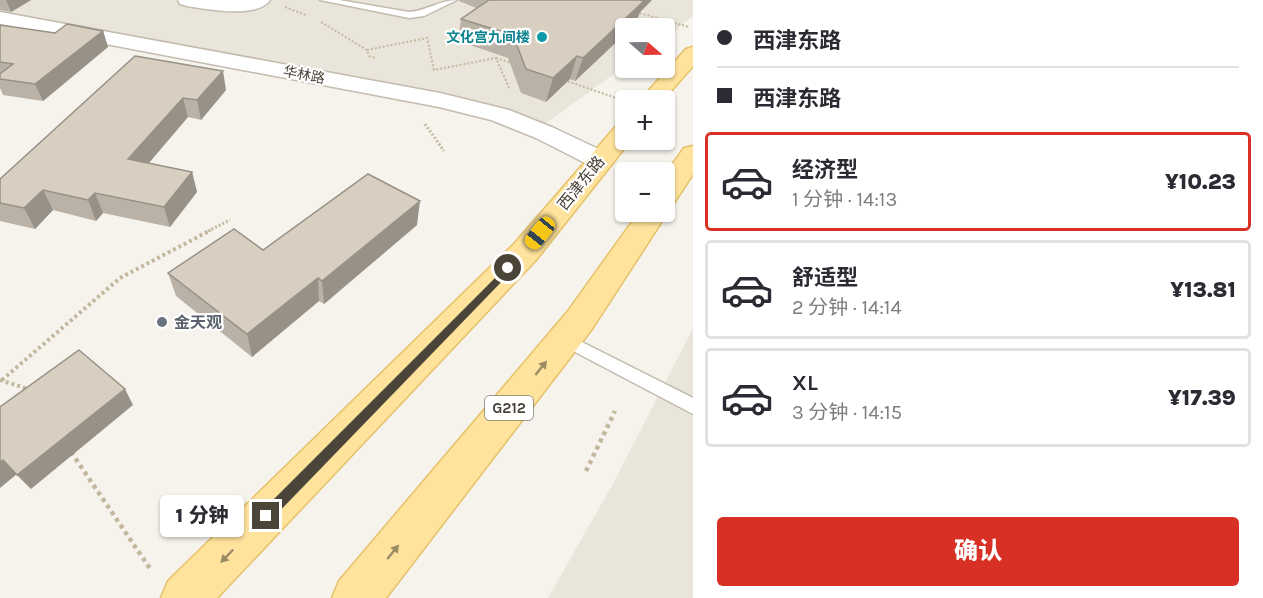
<!DOCTYPE html>
<html lang="zh">
<head>
<meta charset="utf-8">
<style>
  :root { --surface:#fff; --page:#f7f7f7; --text:#2b2b33; --muted:#7c7c81; --line:#e1e1e2; --accent:#d93025 }
  body { margin:0; font-family:Karla,"Noto Sans SC",sans-serif; background:var(--page); color:var(--text); height:100vh; display:flex; flex-direction:column; font-size:22px; white-space:nowrap }
  * { box-sizing:border-box; margin:0 }
  p { font-size:20px; color:var(--muted) }
  .icon { flex:none; width:33px; height:33px; fill:none; stroke:currentColor; stroke-width:2; stroke-linecap:round; stroke-linejoin:round }
  .map { position:relative; flex:1; overflow:hidden }
  .sheet { display:flex; flex-direction:column; background:var(--surface); width:570px }
  .sheet>* { flex:none }
  .hud { display:grid; align-content:center; height:132px; padding:0 24px; background:var(--surface) }
  .needle { width:39px; rotate:110deg }
  .fabs { position:absolute; left:615px; top:18px; display:grid; gap:12px }
  .fabs a { display:grid; place-items:center; width:60px; height:60px; border-radius:6px; background:var(--surface); box-shadow:0 2px 4px #0004; font-size:30px }
  .end { position:absolute; width:27px; height:27px; margin:-14px; border:8px solid #4b4439; background:#fff; box-shadow:0 0 0 3px #fff }
  .from { border-radius:50% }
  .bubble { position:absolute; height:42px; border-radius:6px; background:var(--surface); box-shadow:0 2px 4px #0004; font-size:20px; font-weight:800; line-height:42px; text-align:center }
  .car { position:absolute; width:18px; height:36px; margin:-18px -9px; border-radius:8px; box-shadow:0 0 4px 2px #0007; background:linear-gradient(#f5c518 24%,#345 0 40%,#f5c518 0 76%,#345 0 86%,#f5c518 0) }
  .hud b { display:flex; align-items:center; gap:21px; height:57px; font-size:22px }
  .hud b+b { border-top:2px solid var(--line) }
  .hud i { width:15px; height:15px; background:var(--text) }
  ul { padding:0; list-style:none }
  li { display:flex; align-items:center; gap:18px; height:99px; margin:0 12px 9px; padding:0 12px; border:3px solid var(--line); border-radius:6px }
  li div { flex:1 }
  li b { display:block; font-size:22px }
  li em { font-style:normal; font-weight:800 }
  li.on { border-color:var(--accent) }
  li>.icon { width:54px; height:54px; stroke-width:1.5 }
  .primary-button { display:flex; gap:12px; margin-top:auto; padding:12px 24px }
  .primary-button a { flex:1; height:69px; border-radius:6px; background:var(--accent); color:#fff; font-size:24px; font-weight:800; line-height:69px; text-align:center }
  main { display:flex; flex:1; min-height:0 }
  .map>svg:first-child { display:block }
</style>
</head>
<body>
<main>
<div class="map">
<svg width="693" height="598" viewBox="0 0 693 598">
  <rect width="100%" height="100%" fill="#f6f3ec"/>
  <path fill="#eae5da" d="M0 0H693V16L665 38 664 28H626L625 66 546 123 0 23Z
    M693 328V598H548L614 482Z"/>
  <g fill="none" stroke-linecap="round" stroke-linejoin="round">
    <defs>
      <path id="service" d="M320 0H339L409 12C426 11 440 0 457 0L424 16 409 18Z
        M564 333 693 398V414L558 343 556 339 558 335Z"/>
      <path id="tertiary" d="M178 0H270C257 19 206 9 187 6L180 4Z
        M0 12 440 93 509 110 554 128 609 154 613 160 609 166 600 168 591 166 536 138 491 120 439 107 0 24Z"/>
      <path id="primary" d="M693 47V66L663 100H640L686 49Z
        M626 123V140H631L536 260 217 598H161L168 581 514 244 617 125Z
        M693 146V174L674 203 665 206 668 212 592 329 386 598H332L339 581 568 311 639 212H664V176L684 148Z"/>
    </defs>
    <use href="#service" stroke="#c2bbae" stroke-width="3"/>
    <use href="#tertiary" stroke="#c2bbae" stroke-width="3"/>
    <use href="#primary" stroke="#e6c16a" stroke-width="3"/>
    <path stroke="#c4b79f" stroke-width="2" stroke-dasharray="2 2" stroke-linecap="butt" d="M285 7 306 15
      M636 12 689 27
      M321 22 367 50 369 56 376 58
      M367 50 427 38 434 70 496 58 510 90
      M496 58 514 64
      M564 80 622 100"/>
    <path stroke="#c4b79f" stroke-width="3" stroke-dasharray="2 2" stroke-linecap="butt" d="M425 124 444 151
      M208 231 230 220"/>
    <path stroke="#c4b79f" stroke-width="4" stroke-dasharray="3 3" stroke-linecap="butt" d="M0 380 28 389
      M2 380 120 278 211 230"/>
    <path stroke="#c4b79f" stroke-width="4.5" stroke-dasharray="4 4" stroke-linecap="butt" d="M71 452 151 570
      M586 471 615 411"/>
    <use href="#service" fill="#fff" fill-rule="evenodd"/>
    <use href="#tertiary" fill="#fff" fill-rule="evenodd"/>
    <use href="#primary" fill="#ffe39c" fill-rule="evenodd"/>
  </g>
  <path fill="#bab2a6" d="M0 0H31L11 12 0 10Z
    M459 0H652L640 12 636 23 575 81 570 79 546 102 521 93 508 58 458 41 461 19 476 8 459 1Z
    M0 25 55 33 103 31 108 47 43 101 3 95 0 88Z
    M135 56 226 90 201 120 188 117 149 163 192 172 197 192 170 227 103 213 96 221 53 210 35 229 0 221V179Z
    M417 225 324 304 319 301 252 357 176 296 168 273 263 250Z"/>
  <path fill="#979187" d="M6 0H31L11 12Z
    M637 0H652L640 12 636 23 630 28H626V33L575 81 583 58Z
    M103 31 108 47 43 101 35 84Z
    M577 56 570 79 546 102 553 78Z
    M223 71 226 90 201 120 197 100Z
    M183 98 188 117 135 179 128 159Z
    M192 172 197 192 170 227 164 207Z
    M43 190 53 210 35 229 24 208Z
    M95 193 103 213 96 221 88 200Z
    M420 201 417 225 324 304 322 281Z
    M318 278 319 301 252 357 247 334Z
    M125 389 133 405 31 489 17 475Z
    M3 460 17 474 0 488V462Z"/>
  <path fill="#d8cfc1" stroke="#979187" stroke-width="1.5" d="M489 0H640L644 1 583 58 577 56 553 78 526 69 513 35 461 19Z
    M67 24 103 31 35 84 0 79V74L13 64 0 62V25L55 33Z
    M135 56 223 71 197 100 183 98 128 159 192 172 164 207 95 193 88 200 43 190 24 208 0 203V179Z
    M368 174 420 201 322 281 318 278 247 334 168 273 234 229 263 250Z
    M79 350 125 389 17 475 3 460 0 462V407Z"/>
  <defs><path id="oneway-solid" d="M-6-.8H1V-3.2L6.5 0L1 3.2V.8H-6Z" transform="scale(1.5)"/></defs>
  <g fill="#9c8c66">
    <use href="#oneway-solid" transform="translate(541 368) rotate(-51)"/>
    <use href="#oneway-solid" transform="translate(393 552) rotate(-51)"/>
    <use href="#oneway-solid" transform="translate(227 556) rotate(134)"/>
  </g>
  <path fill="#4b4439" d="M508 265 512 266V271L271 520 266 522 262 520 260 516 262 511Z"/>
  <circle fill="#0f9aa8" stroke="#fff" stroke-width="2" cx="542" cy="37" r="6"/>
  <circle fill="#6b7280" stroke="#fff" stroke-width="2" cx="162" cy="322" r="6"/>
  <g text-anchor="middle" dominant-baseline="central" stroke-width="4.5" stroke-linejoin="round" paint-order="stroke">
    <g font-size="14" font-weight="bold" fill="#0d838f" stroke="#fff" text-anchor="end">
      <text x="530" y="37">文化宫九间楼</text>
    </g>
    <g font-size="14" fill="#4b4439" stroke="#fff">
      <text transform="translate(304 75) rotate(11)">华林路</text>
    </g>
    <rect fill="#fff" stroke="#817c74" stroke-width="1.5" x="485" y="396" width="48" height="24" rx="4.5"/>
    <g font-size="15" font-weight="bold" fill="#4b4439">
      <text x="509" y="408">G212</text>
    </g>
    <g font-size="16" fill="#4b4439" stroke="#fff">
      <text transform="translate(581 183) rotate(-51)">西津东路</text>
    </g>
    <g font-size="16" font-weight="bold" fill="#5b616d" stroke="#fff" text-anchor="start">
      <text x="174" y="322">金天观</text>
    </g>
  </g>
</svg>
<div class="fabs">
<a><svg class="needle" viewBox="-14 -14 28 28"><path d="M0-13l5 13h-10z" fill="#e53935"/><path d="M0 13l5-13h-10z" fill="#7c7c81"/></svg></a>
<a>+</a>
<a>−</a>
</div>
<i class="end from" style="left:508px;top:268px"></i>
<i class="end" style="left:266px;top:516px"></i>
<div class="bubble" style="left:160px;top:495px;width:84px">1 分钟</div>
<i class="car" style="left:540px;top:233px;rotate:219deg"></i>
</div>
<section class="sheet">
<div class="hud">
<b><i class="from"></i>西津东路</b>
<b><i></i>西津东路</b>
</div>
<ul>
<li class="on"><svg class="icon" aria-label="car" viewBox="0 0 24 24"><path d="M5 17H2v-5l4-1 3-4h7l3 4 3 1v5h-3M9 17h6M6 11h13"/><circle cx="7" cy="17" r="2"/><circle cx="17" cy="17" r="2"/></svg><div><b>经济型</b><p>1 分钟 · 14:13</p></div><em>¥10.23</em></li>
<li><svg class="icon" aria-label="car" viewBox="0 0 24 24"><path d="M5 17H2v-5l4-1 3-4h7l3 4 3 1v5h-3M9 17h6M6 11h13"/><circle cx="7" cy="17" r="2"/><circle cx="17" cy="17" r="2"/></svg><div><b>舒适型</b><p>2 分钟 · 14:14</p></div><em>¥13.81</em></li>
<li><svg class="icon" aria-label="car" viewBox="0 0 24 24"><path d="M5 17H2v-5l4-1 3-4h7l3 4 3 1v5h-3M9 17h6M6 11h13"/><circle cx="7" cy="17" r="2"/><circle cx="17" cy="17" r="2"/></svg><div><b>XL</b><p>3 分钟 · 14:15</p></div><em>¥17.39</em></li>
</ul>
<div class="primary-button"><a>确认</a></div>
</section>
</main>
</body>
</html>
